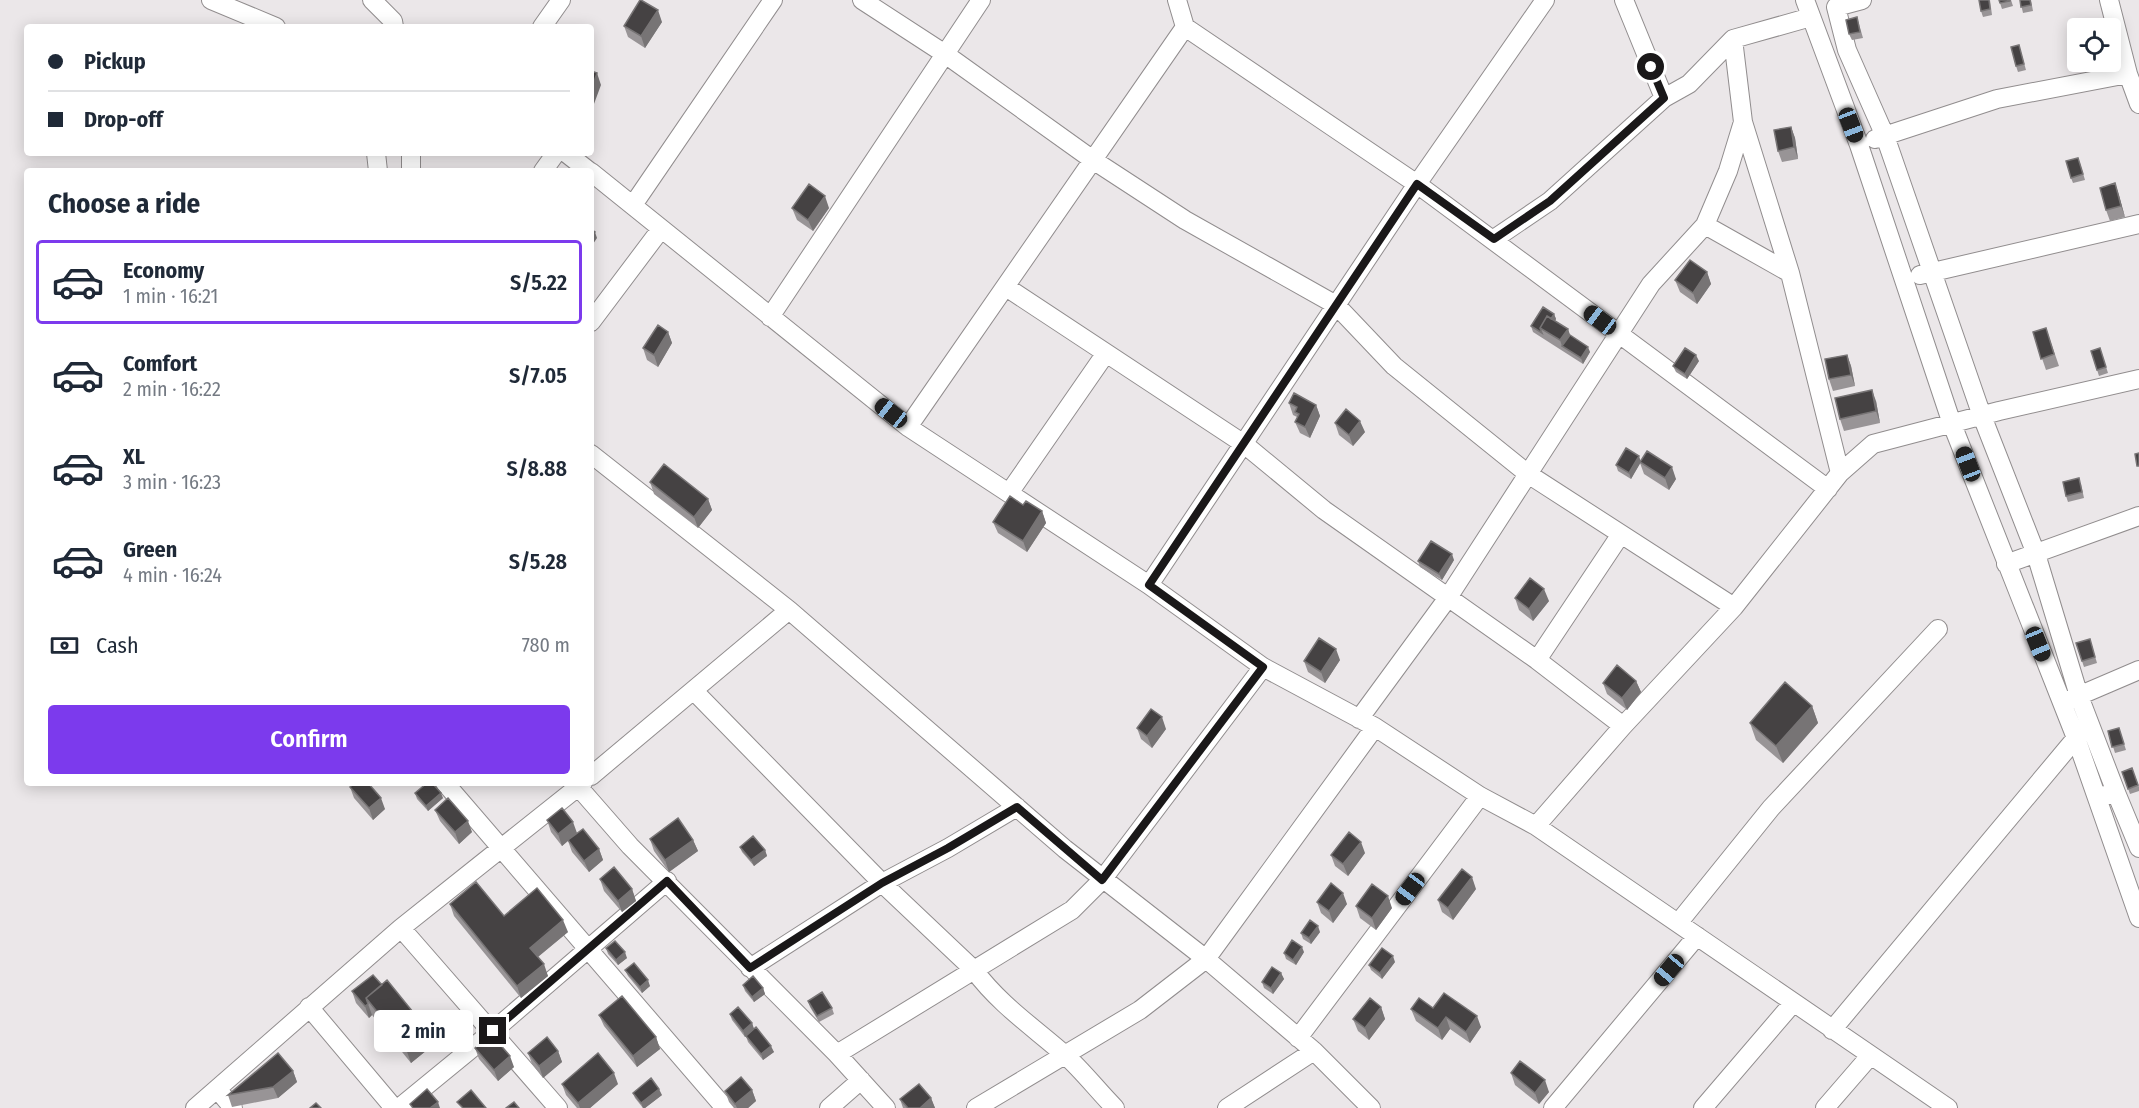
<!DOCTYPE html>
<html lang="en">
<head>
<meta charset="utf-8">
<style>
  :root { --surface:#fff; --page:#f2f2f3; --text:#1f2937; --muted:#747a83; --line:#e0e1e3; --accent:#7c3aed }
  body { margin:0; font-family:"Fira Sans Condensed",sans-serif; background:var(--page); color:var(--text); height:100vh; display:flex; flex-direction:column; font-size:22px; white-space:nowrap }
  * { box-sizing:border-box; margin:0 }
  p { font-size:20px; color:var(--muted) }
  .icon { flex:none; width:33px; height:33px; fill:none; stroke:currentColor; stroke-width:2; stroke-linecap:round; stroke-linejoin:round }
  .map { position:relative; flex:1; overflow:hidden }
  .details { position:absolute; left:24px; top:168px; width:570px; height:618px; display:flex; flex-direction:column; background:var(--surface); border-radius:6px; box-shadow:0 3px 15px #0003 }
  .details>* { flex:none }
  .top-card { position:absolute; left:24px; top:24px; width:570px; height:132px; border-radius:6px; box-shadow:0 3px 15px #0003; display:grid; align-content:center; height:132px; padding:0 24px; background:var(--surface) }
  .tools { position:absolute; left:2067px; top:18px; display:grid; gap:12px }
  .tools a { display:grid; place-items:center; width:54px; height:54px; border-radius:6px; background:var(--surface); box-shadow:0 3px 15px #0003; font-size:30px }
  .end { position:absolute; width:27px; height:27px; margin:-14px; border:8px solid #1a1819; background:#fff; box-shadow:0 0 0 3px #fff }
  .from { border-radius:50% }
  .bubble { position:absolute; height:42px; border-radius:6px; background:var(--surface); box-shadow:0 3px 15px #0003; font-size:20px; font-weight:600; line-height:42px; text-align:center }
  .car { position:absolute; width:18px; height:36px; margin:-18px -9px; border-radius:8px; box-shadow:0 0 4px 2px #0007; background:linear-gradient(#222 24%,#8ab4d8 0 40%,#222 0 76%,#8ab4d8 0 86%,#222 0) }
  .top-card b { display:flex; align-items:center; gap:21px; height:57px; font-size:22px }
  .top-card b+b { border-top:2px solid var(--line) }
  .top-card i { width:15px; height:15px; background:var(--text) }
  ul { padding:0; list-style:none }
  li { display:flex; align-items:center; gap:18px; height:84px; margin:0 12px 9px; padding:0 12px; border:3px solid transparent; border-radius:6px }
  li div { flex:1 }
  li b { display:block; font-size:22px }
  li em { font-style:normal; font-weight:600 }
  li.on { border-color:var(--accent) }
  li>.icon { width:54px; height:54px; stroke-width:1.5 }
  h2 { padding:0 24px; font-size:27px; line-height:72px }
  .pay { display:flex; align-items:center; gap:15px; height:66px; padding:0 24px; font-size:22px }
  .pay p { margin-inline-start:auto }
  .cta { display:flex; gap:12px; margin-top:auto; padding:12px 24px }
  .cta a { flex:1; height:69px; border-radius:6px; background:var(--accent); color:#fff; font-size:24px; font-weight:600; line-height:69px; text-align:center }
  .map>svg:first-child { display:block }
</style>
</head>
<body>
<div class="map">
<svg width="2139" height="1108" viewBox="0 0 2139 1108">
  <rect width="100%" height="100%" fill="#ebe7e9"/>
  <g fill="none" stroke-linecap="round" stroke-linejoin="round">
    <defs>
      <path id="minor" d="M211 0 276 27
        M372 0 393 21 394 27
        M862 0 945 54 1093 160 1185 220 1336 305 1394 366 1528 474 1734 607
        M1177 0 1185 27 1417 184 1828 489
        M1624 0 1664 98 1689 84 1733 39 1811 17
        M1805 0 1859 145 1952 424 2076 738 2139 918
        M1862 0 1836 7 1847 50 1885 136 1982 416 2036 554 2079 696 2117 795
        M2109 0 2128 74 2139 104
        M542 27 561 0
        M1733 39 1743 122 1790 273 1840 473
        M1875 139 1997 99 2128 74
        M376 153 378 171
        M411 153V171
        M566 153 589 171
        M543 171 556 153
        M591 172 908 427 1149 585 1263 667 1375 727 1480 796 1536 826 1948 1108
        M633 205 773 0
        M1705 225 1790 273
        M1494 239 1550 201 1664 98
        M1920 275 2139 224
        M1006 287 1244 444 1324 510 1537 660 1623 726
        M770 317 981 0
        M591 322 661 229
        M908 427 1185 27
        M591 454 789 610 1065 849 1206 959 1314 1051 1371 1108
        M1009 493 1106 353
        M2006 564 2139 516
        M1149 585 1417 184 1545 0
        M1537 660 1621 534
        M694 691 882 883 974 970C999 1004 1033 1027 1065 1055 1083 1071 1098 1091 1115 1108
        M2069 700 2139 670
        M1359 719 1447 599 1651 284 1705 225 1728 171 1743 122
        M591 776 789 610
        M445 783 725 1108
        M575 783 630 846 837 1054 886 1108
        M2105 795H2117L2139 848
        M1536 826 1623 726 1734 607 1840 473 1873 444 1999 411 2139 379
        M1679 922 1771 808 1938 629
        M401 928 558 1108
        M750 968 882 883 948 848 1017 807
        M309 1007 394 1108
        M1832 1030 2076 738
        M1298 1038 1480 796
        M837 1054 1072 910 1102 880 1263 667
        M218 1090 233 1108
        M195 1108 401 928 583 783
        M399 1108 493 1031 667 881
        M829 1108 861 1080
        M976 1108 1140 1010 1206 959 1375 727
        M1227 1108 1314 1051
        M1553 1108 1697 936
        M1703 1108 1793 1003
        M1825 1108 1870 1056"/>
    </defs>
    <use href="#minor" stroke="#918d8e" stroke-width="20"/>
    <use href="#minor" stroke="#fff" stroke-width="18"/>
  </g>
  <path fill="#989496" d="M1990 0 1992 15 1983 17 1981 11Z
    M1999 0H2011L2013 6 2002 9Z
    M2020 0H2031L2033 11 2023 13Z
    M1857 17 1863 38 1852 40 1849 34Z
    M662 22 645 48 628 37 624 26Z
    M2019 45 2026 70 2018 72 2016 66Z
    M1791 127 1795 138 1798 159 1782 162 1778 151Z
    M2080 163 2085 180 2073 183 2071 178Z
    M2115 183 2125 217 2110 221 2106 210Z
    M792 208H829L813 231 797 220Z
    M1707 272 1711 284 1697 304 1680 292 1675 280Z
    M1554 314 1556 319 1555 321 1568 329 1570 335 1590 352 1583 364 1533 332 1531 326Z
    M2046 328 2059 366 2046 370 2033 332Z
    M668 332 672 343 658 367 647 360 643 348Z
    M2100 348 2108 373 2099 376 2091 351Z
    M1847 355 1851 366 1855 386 1833 391 1829 379Z
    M1699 361 1687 379 1676 372 1673 366Z
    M1876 401 1880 423 1844 431 1840 419Z
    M1289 403 1316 405 1320 416 1310 438 1300 433 1295 422 1297 418V417L1293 415Z
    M1335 423 1365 432 1353 446 1339 435Z
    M1641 461 1676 479 1669 490 1644 474 1640 463 1631 479 1618 471 1616 465Z
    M650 482 708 499 712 510 698 528 654 494Z
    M2081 484 2084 498 2068 502 2066 496Z
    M1023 505 1042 511 1046 523 1027 552 998 533 993 522Z
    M1454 560 1442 580 1420 567 1418 561Z
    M1515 598 1549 601 1533 621 1519 610Z
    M2090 639 2097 663 2084 667 2076 643Z
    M1340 660 1325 683 1308 672 1304 661Z
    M1636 681 1641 692 1627 710 1607 694 1603 683Z
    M1812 706 1818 723 1783 763 1756 740 1750 723Z
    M1137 728 1166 729 1152 748 1141 739Z
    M2119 728 2126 750 2115 753 2108 731Z
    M2132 768 2139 787V791L2130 794 2122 772Z
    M350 787 385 809 373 820 354 798Z
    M415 793 443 798 428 811 417 799Z
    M435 810 472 832 459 844 440 821Z
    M547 820 577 833 599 849 603 860 589 872 572 852 568 841 562 846 551 832Z
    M650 839 693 840 698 851 669 872 654 851Z
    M740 847 765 850 767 856 754 866 742 852Z
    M1365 853 1348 876 1335 866 1331 855Z
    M600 879 632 889 636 901 622 912 604 891Z
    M1476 889 1453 920 1442 912 1438 900Z
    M1317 902 1347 904 1333 923 1321 913Z
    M450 904 568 932 538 957 548 976 521 998 454 916Z
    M1356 906 1392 908 1376 930 1360 918Z
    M1320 932 1311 944 1303 939 1301 933Z
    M606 948 627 958 618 965 608 954Z
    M1304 952 1296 965 1286 959 1284 953Z
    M1395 962 1382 979 1371 970 1369 965Z
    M625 970 650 986 642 993 628 976Z
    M1281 973 1284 979 1273 994 1264 988 1262 982Z
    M382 985 421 1022 428 1039 424 1042 427 1050 411 1063 372 1015 369 1018 356 1003 352 991Z
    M743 985 763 988 765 994 754 1002 745 991Z
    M808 1001 832 1008 834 1014 819 1022 810 1007Z
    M1381 1007 1385 1019 1369 1040 1358 1031 1353 1019Z
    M1433 1008 1481 1027 1470 1043 1450 1029 1442 1040 1416 1021 1411 1009Z
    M730 1014 752 1023 754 1029 774 1052 763 1060 748 1042 746 1036 745 1037 732 1020Z
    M599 1015 656 1037 660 1049 637 1067 604 1026Z
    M475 1048 514 1067 498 1081 479 1059Z
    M558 1051 562 1062 543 1078 532 1064 528 1053Z
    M293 1071 297 1082 278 1098 232 1107 228 1095Z
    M1511 1073 1549 1092 1539 1104 1515 1085Z
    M562 1084H618L590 1108H577L566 1095Z
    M752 1090 756 1101 748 1108H734L729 1102 725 1091Z
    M633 1093 662 1095 645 1108H643L635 1098Z
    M931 1098 935 1108H903L900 1099Z"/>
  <path fill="#777475" d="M658 10 662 22 645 48 641 36Z
    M597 73 601 85 591 112V90Z
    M1791 127 1795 138 1798 159 1794 147Z
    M2115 183 2119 195 2125 217 2121 206Z
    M825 196 829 208 813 231 808 220Z
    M595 232 597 238 591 247V238Z
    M1707 272 1711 284 1697 304 1693 293Z
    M1554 314 1556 319 1548 333 1544 330Z
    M1568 329 1572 341 1562 346 1564 352 1560 340Z
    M668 332 672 343 658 367 654 355Z
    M1588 347 1590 352 1583 364 1581 358Z
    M1696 355 1699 361 1687 379 1685 374Z
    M1847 355 1851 366 1855 386 1851 375Z
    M1872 390 1876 401 1880 423 1876 411Z
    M1316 405 1320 416 1310 438 1305 427Z
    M1360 421 1365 432 1353 446 1349 435Z
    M1639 456 1641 462 1631 479 1629 473Z
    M1672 467 1676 479 1669 490 1665 478Z
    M708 499 712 510 698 528 694 517Z
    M1042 511 1046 523 1027 552 1023 541Z
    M1452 554 1454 560 1442 580 1439 574Z
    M1544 589 1549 601 1533 621 1529 609Z
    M1336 649 1340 660 1325 683 1321 672Z
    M1636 681 1641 692 1627 710 1622 698Z
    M1812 706 1818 723 1783 763 1776 746Z
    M1162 717 1166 729 1152 748 1147 736Z
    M441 793 443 798 428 811 426 806Z
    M381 798 385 809 373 820 369 808Z
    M468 821 472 832 459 844 455 832Z
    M573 822 577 833 562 846 558 834Z
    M693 840 698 851 669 872 665 860Z
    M1361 842 1365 853 1348 876 1343 864Z
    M599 849 603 860 589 872 584 861Z
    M765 850 767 856 754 866 751 860Z
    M1472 877 1476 889 1453 920 1448 908Z
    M632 889 636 901 622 912 618 901Z
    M1343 893 1347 904 1333 923 1329 911Z
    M1388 896 1392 908 1376 930 1372 918Z
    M563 920 568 932 534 960 530 948Z
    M1318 926 1320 932 1311 944 1309 938Z
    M1302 947 1304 952 1296 965 1293 960Z
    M625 952 627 958 618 965 616 960Z
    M1393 956 1395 962 1382 979 1380 973Z
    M544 964 548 976 521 998 517 986Z
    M1281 973 1284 979 1273 994 1271 988Z
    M648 980 650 986 642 993 640 987Z
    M763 988 765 994 754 1002 752 997Z
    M368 1004 372 1015 369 1018 365 1006Z
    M1381 1007 1385 1019 1369 1040 1365 1028Z
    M1477 1016 1481 1027 1470 1043 1466 1032Z
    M1446 1017 1450 1029 1442 1040 1438 1028Z
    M421 1022 428 1039 424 1042 427 1050 411 1063 405 1046 416 1027Z
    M752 1023 754 1029 745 1037 743 1031Z
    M656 1037 660 1049 637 1067 633 1056Z
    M771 1046 774 1052 763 1060 761 1054Z
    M558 1051 562 1062 543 1078 539 1066Z
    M510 1056 514 1067 498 1081 494 1070Z
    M293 1071 297 1082 278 1098 273 1087Z
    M614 1073 618 1084 590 1108H580L578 1103Z
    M1545 1080 1549 1092 1539 1104 1535 1093Z
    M659 1089 662 1095 645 1108H643L641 1103Z
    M752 1090 756 1101 748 1108H737L735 1104Z
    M931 1098 935 1108H920Z
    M438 1102 440 1108H430Z"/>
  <path fill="#454243" stroke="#777475" stroke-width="1.5" d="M640 0H641L658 10 641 36 624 26Z
    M1979 0H1989L1990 9 1981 11Z
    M1999 0H2010V1L2000 3Z
    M2020 0H2030L2031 5 2021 7Z
    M1857 17 1860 32 1849 34 1846 20Z
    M2019 45 2024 64 2016 66 2011 47Z
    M591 71 597 73 591 90Z
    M1791 127 1794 147 1778 151 1774 130Z
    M2078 158 2083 174 2071 178 2066 161Z
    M2115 183 2121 206 2106 210 2100 188Z
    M809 184 825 196 808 220 792 208Z
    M591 229 595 232 591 238Z
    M1690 260 1707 272 1693 293 1675 280Z
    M1543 307 1554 314 1551 319 1547 316 1540 328 1542 333 1531 326Z
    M1547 316 1568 329 1560 340 1540 328Z
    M658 325 668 332 654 355 643 348Z
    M2046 328 2054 354 2041 359 2033 332Z
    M1570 335 1588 347 1581 358 1562 346Z
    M1685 348 1696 355 1685 374 1673 366Z
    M2100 348 2106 367 2097 370 2091 351Z
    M1847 355 1851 375 1829 379 1825 359Z
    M1872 390 1876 411 1840 419 1835 398Z
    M1294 393 1316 405 1305 427 1295 422 1299 414 1295 412 1297 407 1289 403Z
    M1346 409 1360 421 1349 435 1335 423Z
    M1626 448 1639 456 1629 473 1616 465Z
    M1647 451 1672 467 1665 478 1640 462Z
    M2139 453V466H2137L2135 454Z
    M664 464 708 499 694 517 650 482Z
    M2079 478 2082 492 2066 496 2063 482Z
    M1010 496 1023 505 1026 501 1042 511 1023 541 993 522Z
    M1431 541 1452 554 1439 574 1418 561Z
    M1530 578 1544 589 1529 609 1515 598Z
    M1319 638 1336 649 1321 672 1304 661Z
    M2090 639 2095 657 2082 661 2076 643Z
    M1617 665 1636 681 1622 698 1603 683Z
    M1785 682 1812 706 1776 746 1750 723Z
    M1151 709 1162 717 1147 736 1137 728Z
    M2119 728 2124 744 2112 747 2108 731Z
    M2132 768 2138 785 2128 789 2122 772Z
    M354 783H368L381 798 369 808 350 787Z
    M427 783H432L441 793 426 806 415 793Z
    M448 798 468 821 455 832 435 810Z
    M562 808 573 822 558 834 547 820Z
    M678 818 693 840 665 860 650 839Z
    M583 829 599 849 584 861 568 840Z
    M1349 832 1361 842 1343 864 1331 855Z
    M753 836 765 850 751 860 740 847Z
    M614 867 632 889 618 901 600 879Z
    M1462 869 1472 877 1448 908 1438 900Z
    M476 882 504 916 537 888 563 920 530 948 544 964 517 986 450 904Z
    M1331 883 1343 893 1329 911 1317 902Z
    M1372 884 1388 896 1372 918 1356 906Z
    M1310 920 1318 926 1309 938 1301 933Z
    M1292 940 1302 947 1293 960 1284 953Z
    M615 941 625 952 616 960 606 948Z
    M1382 948 1393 956 1380 973 1369 965Z
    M634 963 648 980 640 987 625 970Z
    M1272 967 1281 973 1271 988 1262 982Z
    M373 975 382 985 366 998 368 1004 365 1006 352 991Z
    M753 976 763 988 752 997 743 985Z
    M387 980 421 1022 416 1027 421 1033 405 1046 366 998Z
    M822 992 832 1008 817 1016 808 1001Z
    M1444 993 1477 1016 1466 1032 1446 1017 1438 1028 1411 1009 1419 998 1433 1008Z
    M622 996 656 1037 633 1056 599 1015Z
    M1370 998 1381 1007 1365 1028 1353 1019Z
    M738 1007 752 1023 743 1031 730 1014Z
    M756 1027 771 1046 761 1054 746 1036Z
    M491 1034 510 1056 494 1070 475 1048Z
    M547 1037 558 1051 539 1066 528 1053Z
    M278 1053 293 1071 273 1087 228 1095Z
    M598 1053 614 1073 578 1103 562 1084Z
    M1520 1061 1545 1080 1535 1093 1511 1073Z
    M741 1077 752 1090 735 1104 725 1091Z
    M651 1078 659 1089 641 1103 633 1093Z
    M919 1084 931 1098 920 1108H908L900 1099Z
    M427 1089 438 1102 430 1108H413L410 1104Z
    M471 1090 486 1108H463L457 1102Z
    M514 1102 519 1108H506Z
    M316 1103 321 1108H310Z"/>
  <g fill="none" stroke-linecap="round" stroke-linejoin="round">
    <path stroke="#1a1819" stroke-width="8" d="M493 1031 667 881 750 968 882 883 948 848 1017 807 1102 880 1263 667 1149 585 1417 184 1494 239 1550 201 1664 98 1651 67"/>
  </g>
</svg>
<div class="tools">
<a><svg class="icon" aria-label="locate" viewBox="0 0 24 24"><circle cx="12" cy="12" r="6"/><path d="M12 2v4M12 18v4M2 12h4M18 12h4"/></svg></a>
</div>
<i class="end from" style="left:1651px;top:67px"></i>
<i class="end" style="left:493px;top:1031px"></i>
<div class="bubble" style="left:374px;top:1010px;width:99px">2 min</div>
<i class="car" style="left:1851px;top:125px;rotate:159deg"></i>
<i class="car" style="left:1600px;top:320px;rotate:307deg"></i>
<i class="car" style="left:891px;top:413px;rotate:308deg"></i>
<i class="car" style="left:1968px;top:464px;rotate:339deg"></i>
<i class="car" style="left:2038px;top:644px;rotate:158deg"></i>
<i class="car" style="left:1410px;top:889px;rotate:217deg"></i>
<i class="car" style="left:1669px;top:970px;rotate:220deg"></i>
<div class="top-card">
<b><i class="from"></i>Pickup</b>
<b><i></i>Drop-off</b>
</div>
<section class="details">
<h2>Choose a ride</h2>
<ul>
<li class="on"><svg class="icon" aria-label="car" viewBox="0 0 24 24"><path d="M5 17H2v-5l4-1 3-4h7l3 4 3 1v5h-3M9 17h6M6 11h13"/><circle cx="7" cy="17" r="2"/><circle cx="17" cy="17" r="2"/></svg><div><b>Economy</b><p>1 min · 16:21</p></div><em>S/5.22</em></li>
<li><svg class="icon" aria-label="car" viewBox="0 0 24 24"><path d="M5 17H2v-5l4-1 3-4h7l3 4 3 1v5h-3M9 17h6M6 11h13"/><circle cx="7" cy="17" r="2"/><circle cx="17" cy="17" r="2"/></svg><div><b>Comfort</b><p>2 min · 16:22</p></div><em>S/7.05</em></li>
<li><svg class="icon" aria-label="car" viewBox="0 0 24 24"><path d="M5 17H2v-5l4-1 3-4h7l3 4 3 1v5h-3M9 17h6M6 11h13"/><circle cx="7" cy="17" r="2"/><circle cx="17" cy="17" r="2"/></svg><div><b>XL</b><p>3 min · 16:23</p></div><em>S/8.88</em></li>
<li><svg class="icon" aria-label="car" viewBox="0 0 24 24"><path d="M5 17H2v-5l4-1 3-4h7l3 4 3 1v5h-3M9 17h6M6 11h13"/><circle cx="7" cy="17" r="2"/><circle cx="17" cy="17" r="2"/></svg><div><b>Green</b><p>4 min · 16:24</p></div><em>S/5.28</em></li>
</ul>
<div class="pay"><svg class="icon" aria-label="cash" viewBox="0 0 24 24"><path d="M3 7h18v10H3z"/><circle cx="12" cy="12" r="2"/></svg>Cash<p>780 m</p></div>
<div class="cta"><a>Confirm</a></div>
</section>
</div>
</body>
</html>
